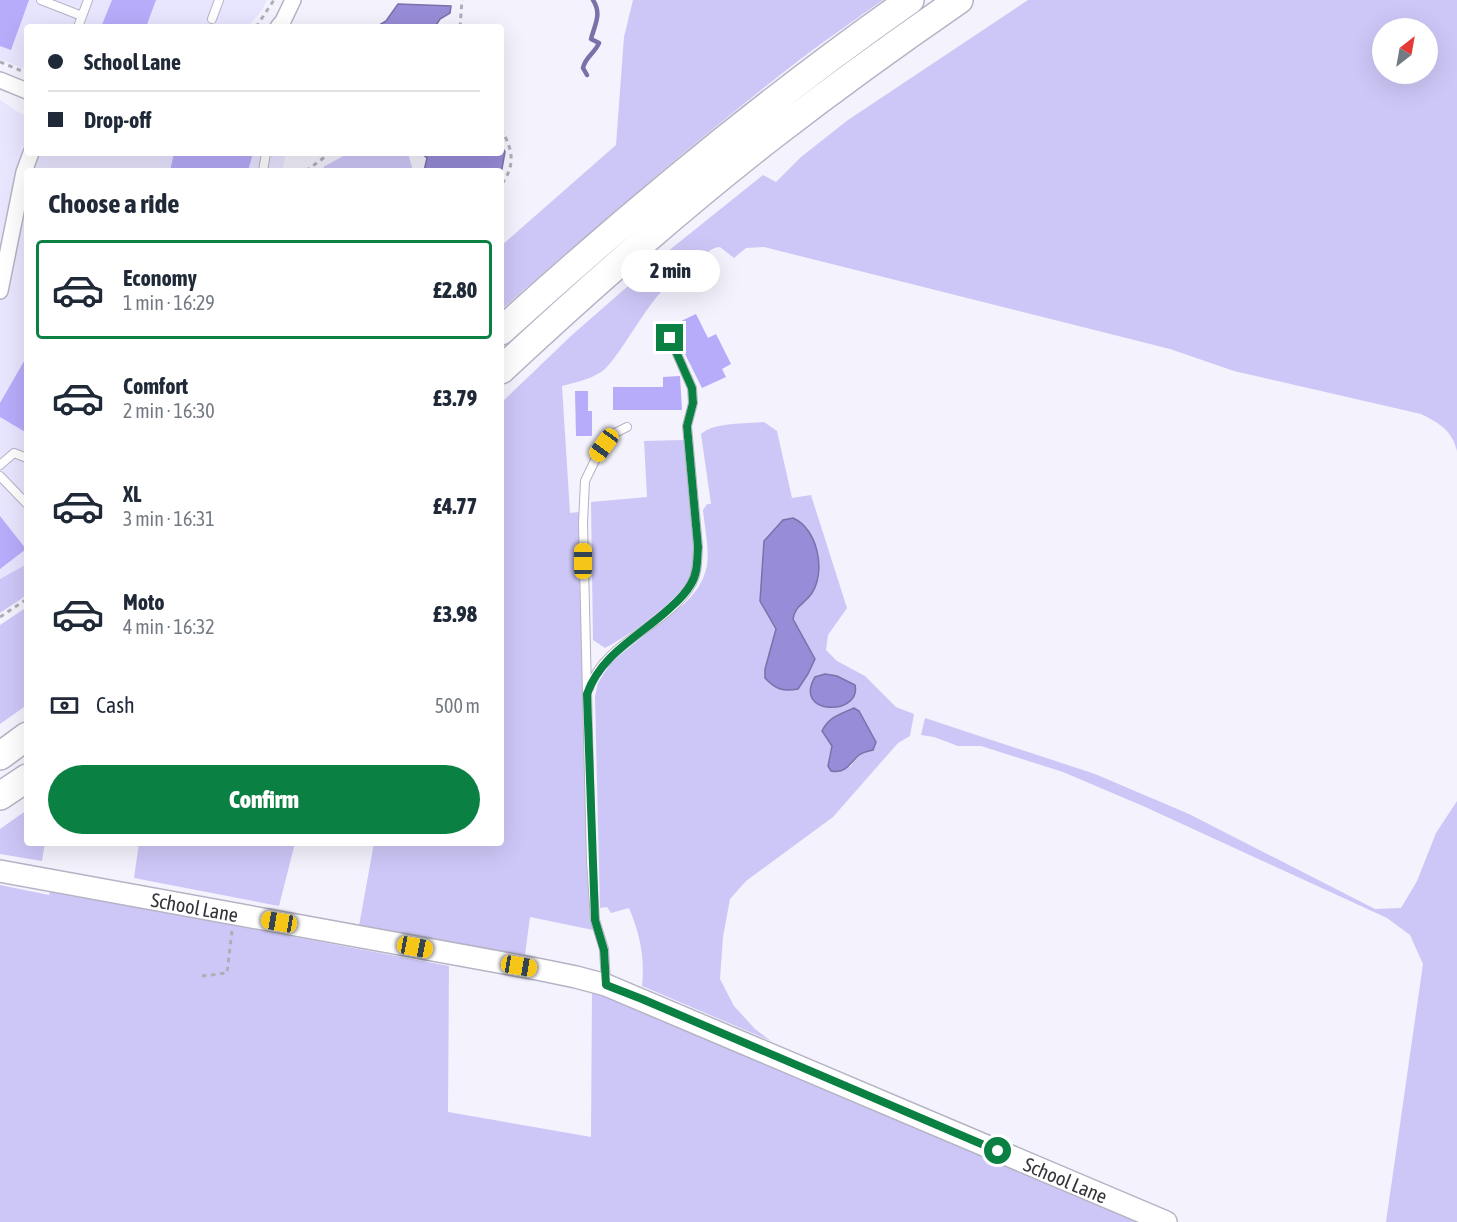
<!DOCTYPE html>
<html lang="en">
<head>
<meta charset="utf-8">
<style>
  :root { --surface:#fff; --page:#f6f6f7; --text:#1f2937; --muted:#747a83; --line:#e0e1e3; --accent:#0b8043 }
  body { margin:0; font-family:"Asap Condensed",sans-serif; background:var(--page); color:var(--text); height:100vh; display:flex; flex-direction:column; font-size:22px; white-space:nowrap }
  * { box-sizing:border-box; margin:0 }
  p { font-size:20px; color:var(--muted) }
  .icon { flex:none; width:33px; height:33px; fill:none; stroke:currentColor; stroke-width:2; stroke-linecap:round; stroke-linejoin:round }
  .map { position:relative; flex:1; overflow:hidden }
  .sheet { position:absolute; left:24px; top:168px; width:480px; height:678px; display:flex; flex-direction:column; background:var(--surface); border-radius:6px; box-shadow:0 6px 24px #0002 }
  .sheet>* { flex:none }
  .top-card { position:absolute; left:24px; top:24px; width:480px; height:132px; border-radius:6px; box-shadow:0 6px 24px #0002; display:grid; align-content:center; height:132px; padding:0 24px; background:var(--surface) }
  .needle { width:39px; rotate:31deg }
  .buttons { position:absolute; left:1372px; top:18px; display:grid; gap:12px }
  .buttons a { display:grid; place-items:center; width:66px; height:66px; border-radius:50%; background:var(--surface); box-shadow:0 6px 24px #0002; font-size:30px }
  .end { position:absolute; width:27px; height:27px; margin:-14px; border:8px solid #0b8043; background:#fff; box-shadow:0 0 0 3px #fff }
  .from { border-radius:50% }
  .bubble { position:absolute; height:42px; border-radius:21px; background:var(--surface); box-shadow:0 6px 24px #0002; font-size:20px; font-weight:800; line-height:42px; text-align:center }
  .car { position:absolute; width:18px; height:36px; margin:-18px -9px; border-radius:8px; box-shadow:0 0 4px 2px #0007; background:linear-gradient(#f5c518 24%,#345 0 40%,#f5c518 0 76%,#345 0 86%,#f5c518 0) }
  .top-card b { display:flex; align-items:center; gap:21px; height:57px; font-size:22px }
  .top-card b+b { border-top:2px solid var(--line) }
  .top-card i { width:15px; height:15px; background:var(--text) }
  ul { padding:0; list-style:none }
  li { display:flex; align-items:center; gap:18px; height:99px; margin:0 12px 9px; padding:0 12px; border:3px solid transparent; border-radius:6px }
  li div { flex:1 }
  li b { display:block; font-size:22px }
  li em { font-style:normal; font-weight:800 }
  li.selected { border-color:var(--accent) }
  li>.icon { width:54px; height:54px; stroke-width:1.5 }
  h2 { padding:0 24px; font-size:27px; line-height:72px }
  .pay { display:flex; align-items:center; gap:15px; height:66px; padding:0 24px; font-size:22px }
  .pay p { margin-inline-start:auto }
  .primary-button { display:flex; gap:12px; margin-top:auto; padding:12px 24px }
  .primary-button a { flex:1; height:69px; border-radius:36px; background:var(--accent); color:#fff; font-size:24px; font-weight:800; line-height:69px; text-align:center }
  .map>svg:first-child { display:block }
</style>
</head>
<body>
<div class="map">
<svg width="1457" height="1222" viewBox="0 0 1457 1222">
  <rect width="100%" height="100%" fill="#f3f2fd"/>
  <path fill="#e8e5ff" d="M0 0H267L262 10 248 27H27V70L0 59Z
    M0 100 21 114 27 115V153H286L282 171H27V564L0 579Z"/>
  <path fill="#cdc7f7" fill-rule="evenodd" d="M633 0H883C856 19 828 38 802 58 698 138 599 224 501 310V246L616 145 624 37Z
    M1028 0H1457V451C1452 430 1439 423 1421 414L1234 371 1170 349 764 247 746 248 734 258 720 247C704 248 702 264 698 277 694 277 688 275 684 275 658 280 626 349 605 369 593 379 577 382 562 386L570 513 579 512 593 930 530 917 525 955 359 926 374 843H501V403L572 335 667 252 763 175 776 182 801 157 848 120ZM1383 28H1428V74H1383Z
    M349 153H408L413 171H329L323 167Z
    M764 422 777 431 792 498 811 495 847 608 828 635 826 650 837 661 865 676 896 707 914 714 910 736 898 743 833 817 746 881 730 899 723 937 720 979 734 1006 755 1029 771 1041 642 986C645 958 640 934 629 908L611 913 607 907 600 908 595 697 598 683 611 662 685 603C717 572 707 549 703 510L707 504H711L701 434C715 422 745 424 764 422ZM764 541 803 602 795 608 793 619 800 636 765 669 776 629 760 601ZM822 731 861 753 850 767 829 757 832 746Z
    M684 440 695 558C694 566 692 574 688 581 676 603 628 636 605 648L593 640 591 502 647 497 644 441Z
    M27 564V595L0 613V579Z
    M27 607V705L0 724V625Z
    M925 718 1095 774 1189 814 1375 909 1401 908 1417 881 1436 833 1457 801V1222H1386L1423 964 1410 935 1387 918 1143 806 1063 772 981 746H958L934 737 921 735Z
    M27 810V843H45L42 861 0 854V829Z
    M139 843H295L279 906 134 878Z
    M0 885 49 895 50 891 449 966 448 1112 591 1137 592 993 622 1001 1136 1222H0Z"/>
  <path fill="#978cd7" stroke="#7971a8" stroke-width="1.5" d="M398 4 451 6 450 13 440 19 435 27H376L386 21Z
    M501 145 505 152 501 174V171H424L427 158 421 153H501Z
    M793 518C818 529 826 571 812 593 804 605 796 604 793 619L815 659 808 674 798 689C783 692 775 689 765 678V669L776 629 760 601 764 541 783 520Z
    M825 674 837 676 855 685C862 716 792 716 815 677Z
    M854 708 859 711 876 742 873 750C869 751 863 752 859 755 850 763 846 774 831 771L828 766 832 746 822 731C829 717 840 714 854 708Z"/>
  <g fill="none" stroke-linecap="round" stroke-linejoin="round">
    <path stroke="#7971a8" stroke-width="4.5" d="M587 75 583 68C585 57 595 53 599 43L591 39C595 24 602 14 593 0"/>
  </g>
  <path fill="#b7acfa" d="M0 0H29L11 50 0 46Z
    M112 0H156L146 27H101Z
    M174 153H253L248 171H170Z
    M696 314 708 338 716 334 731 364 722 369 726 377 702 388 678 340 685 337 677 323Z
    M27 356V433L0 417V403Z
    M680 376 682 410H613V387H663V377Z
    M575 391H588V411H592V436H576Z
    M0 516 26 549 0 569Z"/>
  <g fill="none" stroke-linecap="round" stroke-linejoin="round">
    <defs>
      <path id="lane" d="M41 0 82 16
        M212 19 219 0
        M78 27 88 0
        M263 171 266 153
        M0 465 14 453 27 458
        M0 476 27 504
        M589 688C606 640 669 626 692 583 698 572 697 559 698 547L687 426 693 403 692 388 670 338
        M606 983 604 949 595 920 591 861 583 523 585 481 597 456 613 434 627 427"/>
      <path id="street" d="M278 27 283 21 293 0
        M0 80 27 91
        M0 291 24 172 31 153"/>
      <g id="secondary">
        <path id="s1" d="M0 871 537 969 576 977 606 985 1166 1222"/>
      </g>
      <path id="highway" d="M501 331C631 213 766 101 910 0
        M501 370C588 289 678 209 772 136 833 89 895 44 959 0
        M0 756 27 736
        M0 796 27 778"/>
    </defs>
    <use href="#lane" stroke="#b5b3c4" stroke-width="10"/>
    <use href="#street" stroke="#b5b3c4" stroke-width="18"/>
    <use href="#secondary" stroke="#b5b3c4" stroke-width="24"/>
    <use href="#highway" stroke="#b5b3c4" stroke-width="30"/>
    <path stroke="#afaeb7" stroke-width="3" stroke-dasharray="4.5 4.5" stroke-linecap="butt" d="M256 27 274 0
      M460 27 462 0
      M0 62 27 73
      M501 129C513 150 516 165 501 185
      M306 171 330 153
      M0 617 27 599
      M202 976 227 973 232 931"/>
    <use href="#lane" stroke="#fff" stroke-width="8"/>
    <use href="#street" stroke="#fff" stroke-width="15"/>
    <use href="#secondary" stroke="#fff" stroke-width="21"/>
    <use href="#highway" stroke="#fff" stroke-width="27"/>
  </g>
  <g fill="none" stroke-linecap="round" stroke-linejoin="round">
    <path stroke="#0b8043" stroke-width="8" d="M670 338 692 388 693 403 687 426 698 547C697 559 698 573 691 584 686 593 678 601 670 608 640 636 601 654 587 694L595 920 604 950 606 985 642 999 998 1151"/>
  </g>
  <g text-anchor="middle" dominant-baseline="central" stroke-width="5" stroke-linejoin="round" paint-order="stroke">
    <g font-size="20" fill="#34333a" stroke="#fff">
      <text stroke="none"><textPath href="#s1" startOffset="198">School Lane</textPath></text>
      <text stroke="none"><textPath href="#s1" startOffset="1116">School Lane</textPath></text>
    </g>
  </g>
</svg>
<div class="buttons">
<a><svg class="needle" viewBox="-14 -14 28 28"><path d="M0-13l5 13h-10z" fill="#e53935"/><path d="M0 13l5-13h-10z" fill="#747a83"/></svg></a>
</div>
<i class="end from" style="left:998px;top:1151px"></i>
<i class="end" style="left:670px;top:338px"></i>
<div class="bubble" style="left:621px;top:250px;width:99px">2 min</div>
<i class="car" style="left:604px;top:445px;rotate:216deg"></i>
<i class="car" style="left:583px;top:561px;rotate:0deg"></i>
<i class="car" style="left:279px;top:922px;rotate:280deg"></i>
<i class="car" style="left:415px;top:947px;rotate:101deg"></i>
<i class="car" style="left:519px;top:966px;rotate:100deg"></i>
<div class="top-card">
<b><i class="from"></i>School Lane</b>
<b><i></i>Drop-off</b>
</div>
<section class="sheet">
<h2>Choose a ride</h2>
<ul>
<li class="selected"><svg class="icon" aria-label="car" viewBox="0 0 24 24"><path d="M5 17H2v-5l4-1 3-4h7l3 4 3 1v5h-3M9 17h6M6 11h13"/><circle cx="7" cy="17" r="2"/><circle cx="17" cy="17" r="2"/></svg><div><b>Economy</b><p>1 min · 16:29</p></div><em>£2.80</em></li>
<li><svg class="icon" aria-label="car" viewBox="0 0 24 24"><path d="M5 17H2v-5l4-1 3-4h7l3 4 3 1v5h-3M9 17h6M6 11h13"/><circle cx="7" cy="17" r="2"/><circle cx="17" cy="17" r="2"/></svg><div><b>Comfort</b><p>2 min · 16:30</p></div><em>£3.79</em></li>
<li><svg class="icon" aria-label="car" viewBox="0 0 24 24"><path d="M5 17H2v-5l4-1 3-4h7l3 4 3 1v5h-3M9 17h6M6 11h13"/><circle cx="7" cy="17" r="2"/><circle cx="17" cy="17" r="2"/></svg><div><b>XL</b><p>3 min · 16:31</p></div><em>£4.77</em></li>
<li><svg class="icon" aria-label="car" viewBox="0 0 24 24"><path d="M5 17H2v-5l4-1 3-4h7l3 4 3 1v5h-3M9 17h6M6 11h13"/><circle cx="7" cy="17" r="2"/><circle cx="17" cy="17" r="2"/></svg><div><b>Moto</b><p>4 min · 16:32</p></div><em>£3.98</em></li>
</ul>
<div class="pay"><svg class="icon" aria-label="cash" viewBox="0 0 24 24"><path d="M3 7h18v10H3z"/><circle cx="12" cy="12" r="2"/></svg>Cash<p>500 m</p></div>
<div class="primary-button"><a>Confirm</a></div>
</section>
</div>
</body>
</html>
